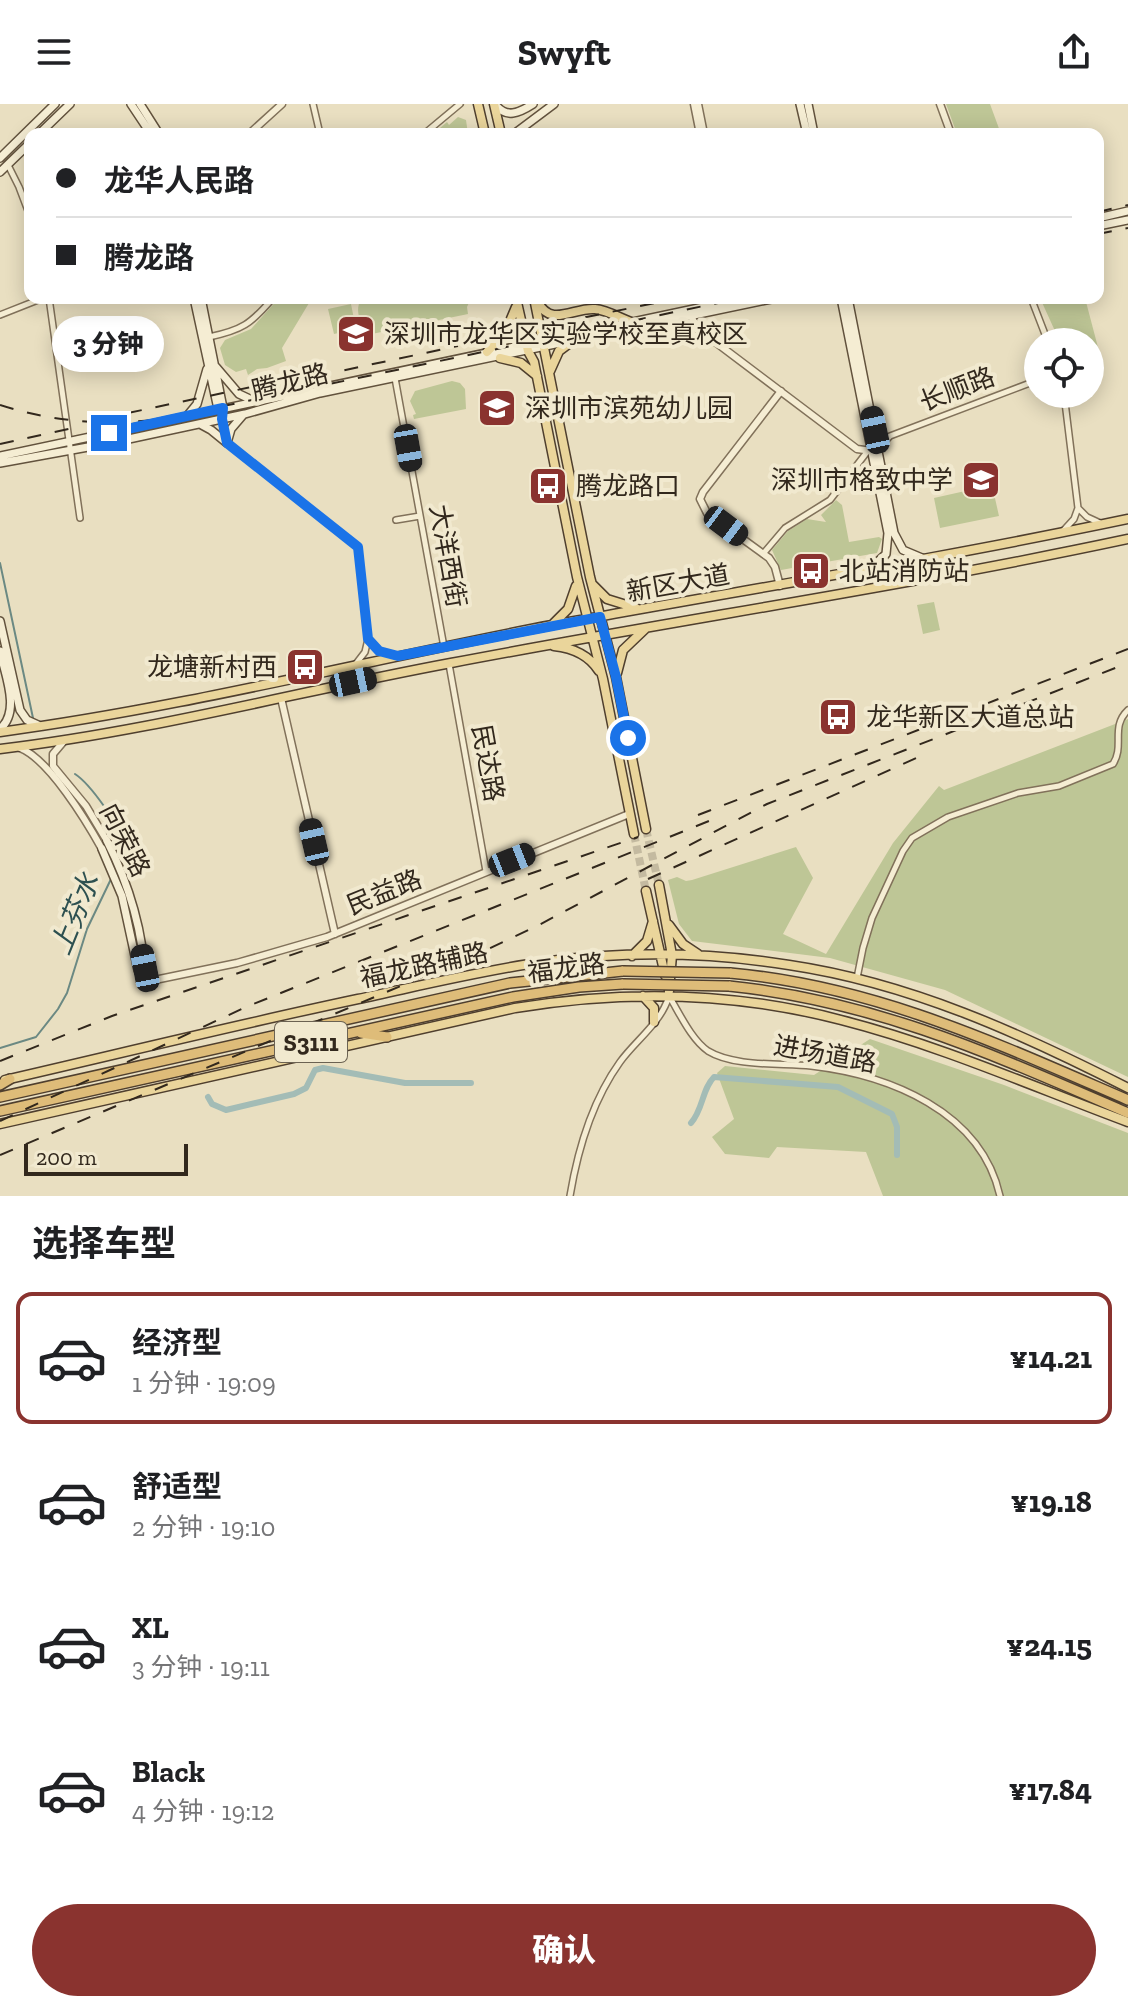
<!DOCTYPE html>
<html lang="zh">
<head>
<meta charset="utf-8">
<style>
  :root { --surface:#fff; --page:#f6f6f6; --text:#202124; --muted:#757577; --line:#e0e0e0; --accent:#8a332f }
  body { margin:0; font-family:"Zilla Slab","Noto Sans SC",serif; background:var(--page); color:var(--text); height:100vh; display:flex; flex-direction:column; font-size:30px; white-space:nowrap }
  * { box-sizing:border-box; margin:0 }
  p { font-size:26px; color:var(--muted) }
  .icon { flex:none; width:44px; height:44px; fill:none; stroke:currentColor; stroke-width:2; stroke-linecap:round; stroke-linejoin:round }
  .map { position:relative; height:1092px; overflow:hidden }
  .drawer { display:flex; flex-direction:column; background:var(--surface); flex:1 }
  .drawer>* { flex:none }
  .top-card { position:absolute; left:24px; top:24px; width:1080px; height:176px; border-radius:16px; box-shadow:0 4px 20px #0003; display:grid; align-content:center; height:176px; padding:0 32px; background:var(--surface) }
  .buttons { position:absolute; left:1024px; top:224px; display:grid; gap:16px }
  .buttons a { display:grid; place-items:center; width:80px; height:80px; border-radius:50%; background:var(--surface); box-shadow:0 4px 20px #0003; font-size:40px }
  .scale { position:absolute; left:24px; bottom:20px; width:164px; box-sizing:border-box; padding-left:8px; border:4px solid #32281d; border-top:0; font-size:22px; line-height:28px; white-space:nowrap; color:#32281d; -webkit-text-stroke:6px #f1e9cf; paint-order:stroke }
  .end { position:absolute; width:36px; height:36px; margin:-18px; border:10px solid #1a73e8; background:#fff; box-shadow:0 0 0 4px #fff }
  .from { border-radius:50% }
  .bubble { position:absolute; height:56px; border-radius:28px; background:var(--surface); box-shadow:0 4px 20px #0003; font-size:26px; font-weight:800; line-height:56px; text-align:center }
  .car { position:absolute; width:24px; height:48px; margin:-24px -12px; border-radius:10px; box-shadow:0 0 6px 2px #0007; background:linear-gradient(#222 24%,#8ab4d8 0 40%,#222 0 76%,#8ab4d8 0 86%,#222 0) }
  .top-card b { display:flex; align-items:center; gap:28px; height:76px; font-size:30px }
  .top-card b+b { border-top:2px solid var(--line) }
  .top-card i { width:20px; height:20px; background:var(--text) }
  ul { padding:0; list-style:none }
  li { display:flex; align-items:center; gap:24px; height:132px; margin:0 16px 12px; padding:0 16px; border:4px solid transparent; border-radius:16px }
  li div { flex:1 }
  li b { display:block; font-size:30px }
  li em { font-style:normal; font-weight:800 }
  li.active { border-color:var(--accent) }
  li>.icon { width:72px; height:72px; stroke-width:1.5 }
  h2 { padding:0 32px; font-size:36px; line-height:96px }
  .action { display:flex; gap:16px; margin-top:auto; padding:16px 32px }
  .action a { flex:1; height:92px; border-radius:48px; background:var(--accent); color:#fff; font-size:32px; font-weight:800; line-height:92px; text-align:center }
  header { display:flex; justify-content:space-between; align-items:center; height:104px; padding:0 32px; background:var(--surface); font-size:36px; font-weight:800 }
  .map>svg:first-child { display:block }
</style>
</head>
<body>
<header><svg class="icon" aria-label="menu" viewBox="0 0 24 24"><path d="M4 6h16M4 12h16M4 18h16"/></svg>Swyft<svg class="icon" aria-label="share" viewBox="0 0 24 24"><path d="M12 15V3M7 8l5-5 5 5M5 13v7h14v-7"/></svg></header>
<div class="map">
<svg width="1128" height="1092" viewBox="0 0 1128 1092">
  <rect width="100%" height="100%" fill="#e9dfc1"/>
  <path fill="#bec696" d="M946 0H990L1001 30H957Z
    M458 13 466 16 468 30H433L447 18 449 21Z
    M279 194H312L282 244 286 257 267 264 257 265 248 271 246 265 236 268 225 261 220 244 225 236 251 225Z
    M361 194H471L467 203 468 210 367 231V224C357 215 356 205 361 194Z
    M1040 194H1085L1100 251 1090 253V238H1060Z
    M351 200 356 225 334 230 328 205Z
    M452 277 460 279 465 285 466 305 414 315 413 311 416 310 410 297 415 287Z
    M992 381 999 412 940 424 934 394Z
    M836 396 842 401 849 438 879 433 882 435 877 449 781 466 772 446 788 427 807 415 826 418 821 411Z
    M934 498 940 526 923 530 917 501Z
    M1128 615V973L945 886 830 854 692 837 679 820 668 776 677 773 686 777 692 776 796 743 813 774 783 830 826 850 893 739 939 682 944 686Z
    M870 935 1004 981 1128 1029V1092H883L866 1048 777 1043 769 1054 725 1050 712 1033 734 1015 717 969 725 962 814 971Z"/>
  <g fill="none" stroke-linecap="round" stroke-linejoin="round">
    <path stroke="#6b8983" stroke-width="2" d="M0 459 33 614
      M75 670C89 679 123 724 123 741 123 746 121 750 120 754
      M0 944 36 933 58 905 67 889 87 825 111 775"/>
    <path stroke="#a3bcb6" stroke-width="6" d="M208 993 212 1000 226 1006 294 990 306 984 315 966 323 964 405 979H471
      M691 1019C703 1006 702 985 714 973L838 983 892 1010 897 1023V1051"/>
    <path stroke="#c4baa0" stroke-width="8" stroke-dasharray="8 4" stroke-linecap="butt" d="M646 725 659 781
      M634 730 646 787"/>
    <defs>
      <path id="minor" d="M313 0 320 30
        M424 30 460 0
        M8 61 19 83 30 112
        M49 194 80 414
        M1031 194 1048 238
        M0 211 43 194
        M209 233C242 226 251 220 273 194
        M395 274 444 543
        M222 315 227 339 358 443 368 535 365 548 355 561
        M878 345 890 332 1038 276
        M1079 405 1087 413 1100 419
        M396 416 420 412
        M1063 427 1074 415 1078 404 1064 290
        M763 450 785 424 830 396 867 348
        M369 536 379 547 393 552
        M449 560 486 767
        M857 874 863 844 872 814 903 747 912 734 948 713 1018 689 1059 682 1113 660C1125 642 1110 623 1128 606
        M669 892C680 910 691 935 708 947 734 963 781 959 811 962 889 971 981 1007 1000 1092
        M570 1092C578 1044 592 997 620 958 636 936 661 919 669 892"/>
      <path id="tertiary" d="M694 0 700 30
        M698 0 704 30
        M940 0 951 30
        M249 30 282 0
        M691 212 698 225 857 345 872 347
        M780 482 775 463 769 454 707 409 700 395 703 388 781 287
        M281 594 335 830
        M64 637 53 650V662L86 702 107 737
        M20 644C49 655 87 718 102 745
        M145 878 237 859 327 833 629 710"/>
      <path id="secondary" d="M131 0 151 30
        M140 0 159 30
        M495 0C506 15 519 9 533 0
        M800 0 807 30
        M808 0 814 30
        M39 30 70 0
        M514 30 554 0
        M0 54 55 0
        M0 68 30 39
        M1098 114 1128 107
        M1098 122 1128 116
        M194 194 218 305
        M201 194 223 304
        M841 194 888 429 886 450 873 462
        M848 194 894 429 903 446 922 454
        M216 263 239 290 254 297
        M188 311 197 300 207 265
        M200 320 211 326 227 339 231 325 243 311
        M0 352 746 194
        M0 359 110 339 245 310 320 289 776 194
        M0 517 20 606 27 616 38 621
        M0 547C5 571 21 607 0 625
        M107 737C129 780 144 830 145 878
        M102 745 122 792 138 866 144 875"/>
      <path id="primary" d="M478 0 485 30
        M494 0 501 30
        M516 194 528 247 534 258 577 473 603 575 634 730
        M534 194 590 473 616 573 646 725
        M538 198C551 224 574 203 595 205 607 206 620 214 631 218
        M487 248 505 229 516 203
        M500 254 521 259 537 272
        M550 267 559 247 571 238
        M593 481 607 495 636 504
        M553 520 568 505 576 482
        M554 542C573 544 589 551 599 567
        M617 569 623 546 645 525
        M0 628C186 603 368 556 552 521 744 486 937 455 1128 415
        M0 645C152 627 300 587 451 559 676 516 903 483 1128 435
        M659 781 672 851 669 887
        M646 787 665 871
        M669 821 683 840 698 850
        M632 852 647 837 653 817
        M643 892 654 904V918
        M5 976C122 949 240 920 358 895 419 882 480 867 542 858 623 847 708 848 789 861 910 879 1020 929 1128 984
        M0 1020 515 904C623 886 735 888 841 916 939 941 1034 983 1128 1018"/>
      <path id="trunk" d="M730 869C875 882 996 939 1128 996
        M729 882C876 897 994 951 1128 1009
        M361 929 387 933
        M0 981 10 975
        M0 993 510 879 623 867
        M0 1007 513 893 579 883 623 880"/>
    </defs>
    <use href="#minor" stroke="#81715a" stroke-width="8"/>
    <use href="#tertiary" stroke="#81715a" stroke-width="9"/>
    <use href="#secondary" stroke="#62523d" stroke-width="10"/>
    <use href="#primary" stroke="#4f3f2e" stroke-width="11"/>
    <use href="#trunk" stroke="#4f3f2e" stroke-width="12"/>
    <use href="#minor" stroke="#f5edd3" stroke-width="5"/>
    <use href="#tertiary" stroke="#f5edd3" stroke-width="6"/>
    <use href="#secondary" stroke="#f5edd3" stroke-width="7"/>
    <use href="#primary" stroke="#ead59b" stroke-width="8"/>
    <use href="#trunk" stroke="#debc79" stroke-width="9"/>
    <path stroke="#32281d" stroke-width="2" stroke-dasharray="14 14" stroke-linecap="butt" d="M1098 108 1128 101
      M1098 130 1128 124
      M448 241 680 194
      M317 272 458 242
      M0 301C53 318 106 322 161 315L742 194
      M128 309 327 267
      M0 340 82 322
      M698 711 1128 545
      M648 775 925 650
      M0 957 112 912 638 733
      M0 1017 246 903 714 715
      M0 1051 486 846 537 822 767 700 1128 559"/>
    <defs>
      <path id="trunk-bridge" d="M623 867 730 869
        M623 880 729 882"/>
    </defs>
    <use href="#trunk-bridge" stroke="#4f3f2e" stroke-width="12" stroke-linecap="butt"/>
    <use href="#trunk-bridge" stroke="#debc79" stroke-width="9"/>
  </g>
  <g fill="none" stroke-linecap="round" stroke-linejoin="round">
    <path stroke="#1a73e8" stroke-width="10" d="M109 329 223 304 222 315 227 339 358 443 368 535 379 547 398 552 600 513 616 573 628 634"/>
  </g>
  <defs>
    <symbol id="school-square" viewBox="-11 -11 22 22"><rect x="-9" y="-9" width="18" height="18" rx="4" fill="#8a332f" stroke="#f1e9cf"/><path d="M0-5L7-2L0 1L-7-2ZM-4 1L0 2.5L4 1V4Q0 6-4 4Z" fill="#fff"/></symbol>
    <symbol id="bus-square" viewBox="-11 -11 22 22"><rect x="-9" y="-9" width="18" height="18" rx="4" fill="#8a332f" stroke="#f1e9cf"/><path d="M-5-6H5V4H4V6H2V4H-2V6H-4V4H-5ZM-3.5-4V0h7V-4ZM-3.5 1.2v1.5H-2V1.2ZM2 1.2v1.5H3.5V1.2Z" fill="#fff"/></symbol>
  </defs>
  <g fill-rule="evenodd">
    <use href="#school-square" x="334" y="208" width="44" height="44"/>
    <use href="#school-square" x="475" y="282" width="44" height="44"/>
    <use href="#school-square" x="959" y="354" width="44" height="44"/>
    <use href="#bus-square" x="526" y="360" width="44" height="44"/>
    <use href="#bus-square" x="789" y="445" width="44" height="44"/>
    <use href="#bus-square" x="283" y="541" width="44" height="44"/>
    <use href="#bus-square" x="816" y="591" width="44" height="44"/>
  </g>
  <g text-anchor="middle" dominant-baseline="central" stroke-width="8" stroke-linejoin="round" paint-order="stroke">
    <rect fill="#f1e9cf" stroke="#6b6252" stroke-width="2" x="275" y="918" width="72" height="40" rx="6"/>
    <g font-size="24" font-weight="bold" fill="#32281d">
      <text x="311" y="938">S3111</text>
    </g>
    <g font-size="26" fill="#32281d" stroke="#f1e9cf" text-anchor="start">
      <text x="384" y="230">深圳市龙华区实验学校至真校区</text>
      <text x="525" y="304">深圳市滨苑幼儿园</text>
      <text x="953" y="376" text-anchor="end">深圳市格致中学</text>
      <text x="576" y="382">腾龙路口</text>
      <text x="839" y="467">北站消防站</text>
      <text x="277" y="563" text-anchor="end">龙塘新村西</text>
      <text x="866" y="613">龙华新区大道总站</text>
    </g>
    <g font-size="26" fill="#32281d" stroke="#f1e9cf">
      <text transform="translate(290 278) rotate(-14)">腾龙路</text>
      <text transform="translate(957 285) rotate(-21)">长顺路</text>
      <text transform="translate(448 452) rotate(80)">大洋西街</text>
      <text transform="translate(678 479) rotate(-10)">新区大道</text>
      <text transform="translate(488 659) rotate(80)">民达路</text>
      <text transform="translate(125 736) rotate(63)">向荣路</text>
      <text transform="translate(384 788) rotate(-22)">民益路</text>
      <text transform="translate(424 861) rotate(-12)">福龙路辅路</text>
      <text transform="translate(566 864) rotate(-7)">福龙路</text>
      <text transform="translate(825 950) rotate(10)">进场道路</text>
    </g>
    <g font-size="28" font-style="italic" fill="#2d5050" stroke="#f1e9cf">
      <text transform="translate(75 810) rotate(-68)">上芬水</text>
    </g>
  </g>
</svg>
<div class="buttons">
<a><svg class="icon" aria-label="locate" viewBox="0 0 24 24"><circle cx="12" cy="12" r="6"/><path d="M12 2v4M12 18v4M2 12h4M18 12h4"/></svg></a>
</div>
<div class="scale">200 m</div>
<i class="end from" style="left:628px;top:634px"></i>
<i class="end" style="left:109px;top:329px"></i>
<div class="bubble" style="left:52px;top:212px;width:112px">3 分钟</div>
<i class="car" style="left:875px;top:326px;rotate:348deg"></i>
<i class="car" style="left:408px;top:344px;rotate:170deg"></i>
<i class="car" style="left:726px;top:422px;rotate:127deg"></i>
<i class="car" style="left:353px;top:578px;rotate:78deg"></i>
<i class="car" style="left:314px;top:738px;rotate:347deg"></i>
<i class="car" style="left:512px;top:756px;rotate:68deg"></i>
<i class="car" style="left:145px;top:864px;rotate:349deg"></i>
<div class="top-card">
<b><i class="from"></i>龙华人民路</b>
<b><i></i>腾龙路</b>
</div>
</div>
<section class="drawer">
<h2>选择车型</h2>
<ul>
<li class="active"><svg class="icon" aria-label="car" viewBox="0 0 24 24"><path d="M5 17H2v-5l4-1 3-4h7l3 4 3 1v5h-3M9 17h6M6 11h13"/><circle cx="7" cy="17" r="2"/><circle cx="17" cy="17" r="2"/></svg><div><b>经济型</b><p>1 分钟 · 19:09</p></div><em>¥14.21</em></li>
<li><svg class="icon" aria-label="car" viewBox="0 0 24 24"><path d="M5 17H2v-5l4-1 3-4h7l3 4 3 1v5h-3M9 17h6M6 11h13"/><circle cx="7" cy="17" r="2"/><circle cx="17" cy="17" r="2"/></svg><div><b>舒适型</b><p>2 分钟 · 19:10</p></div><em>¥19.18</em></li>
<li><svg class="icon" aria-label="car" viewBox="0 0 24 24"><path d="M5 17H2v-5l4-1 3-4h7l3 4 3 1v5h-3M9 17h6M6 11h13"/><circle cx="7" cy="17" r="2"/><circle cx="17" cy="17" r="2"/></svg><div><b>XL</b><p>3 分钟 · 19:11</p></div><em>¥24.15</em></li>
<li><svg class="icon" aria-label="car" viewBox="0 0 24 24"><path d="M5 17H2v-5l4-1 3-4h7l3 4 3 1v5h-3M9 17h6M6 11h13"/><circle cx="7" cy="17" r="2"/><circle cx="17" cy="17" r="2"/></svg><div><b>Black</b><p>4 分钟 · 19:12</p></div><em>¥17.84</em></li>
</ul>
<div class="action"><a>确认</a></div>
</section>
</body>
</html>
